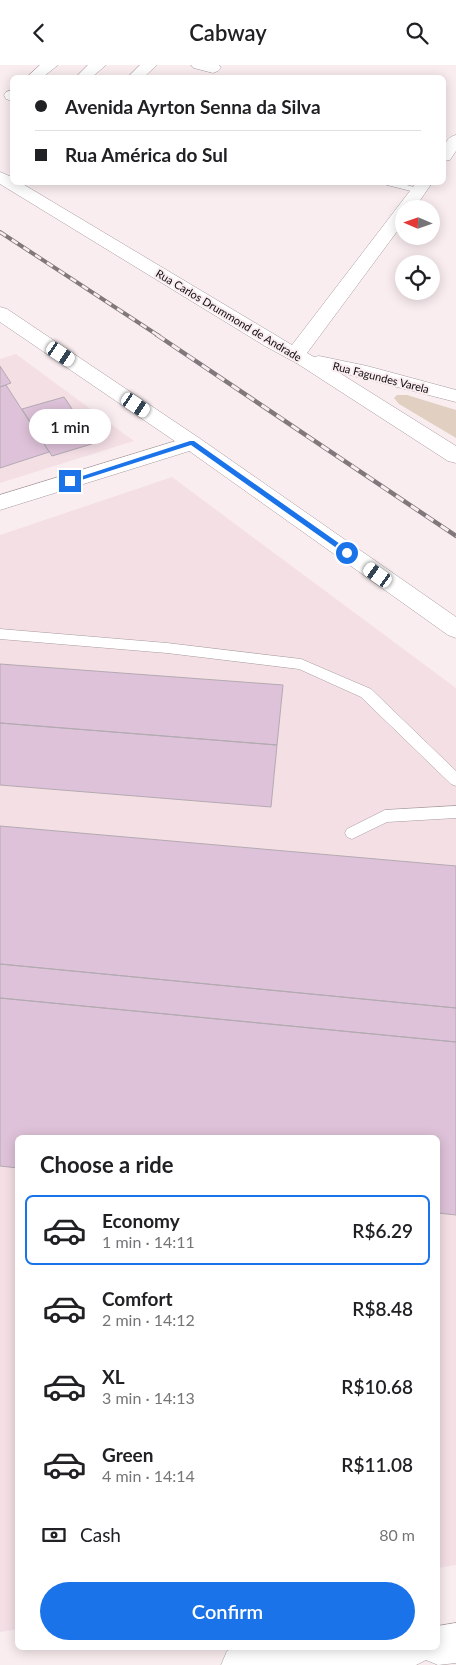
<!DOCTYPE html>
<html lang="en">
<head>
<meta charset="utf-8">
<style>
  :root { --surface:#fff; --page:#f2f2f2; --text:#202124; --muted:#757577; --line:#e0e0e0; --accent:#1a73e8 }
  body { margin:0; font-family:Lato,sans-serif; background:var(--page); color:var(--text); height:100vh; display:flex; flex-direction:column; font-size:19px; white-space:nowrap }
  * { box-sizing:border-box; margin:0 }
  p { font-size:16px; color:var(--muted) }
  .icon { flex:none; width:28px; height:28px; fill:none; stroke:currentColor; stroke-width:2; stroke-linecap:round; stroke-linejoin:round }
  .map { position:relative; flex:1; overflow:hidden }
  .drawer { position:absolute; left:15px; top:1070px; width:425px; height:515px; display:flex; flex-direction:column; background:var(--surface); border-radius:8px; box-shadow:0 2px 12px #0003 }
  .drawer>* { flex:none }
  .top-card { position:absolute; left:10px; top:10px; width:436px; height:110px; border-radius:8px; box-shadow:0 2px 12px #0003; display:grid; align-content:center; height:110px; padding:0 25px; background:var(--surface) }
  .needle { width:32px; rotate:272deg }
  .buttons { position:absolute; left:395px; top:135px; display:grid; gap:10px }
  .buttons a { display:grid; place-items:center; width:45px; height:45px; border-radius:50%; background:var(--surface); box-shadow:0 2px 12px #0003; font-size:25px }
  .end { position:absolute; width:22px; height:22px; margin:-11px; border:6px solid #1a73e8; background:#fff; box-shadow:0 0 0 2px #fff }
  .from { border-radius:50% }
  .bubble { position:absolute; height:35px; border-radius:18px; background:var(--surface); box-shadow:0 2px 12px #0003; font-size:16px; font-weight:600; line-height:35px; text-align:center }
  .car { position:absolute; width:15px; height:30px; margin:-15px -8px; border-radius:6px; box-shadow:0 0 4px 1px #0007; background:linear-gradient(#fff 24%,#345 0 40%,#fff 0 76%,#345 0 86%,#fff 0) }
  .top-card b { display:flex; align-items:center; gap:18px; height:48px; font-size:19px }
  .top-card b+b { border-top:1px solid var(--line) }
  .top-card i { width:12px; height:12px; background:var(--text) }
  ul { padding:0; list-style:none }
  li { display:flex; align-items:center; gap:15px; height:70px; margin:0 10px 8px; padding:0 15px; border:2px solid transparent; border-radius:8px }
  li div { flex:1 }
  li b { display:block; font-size:19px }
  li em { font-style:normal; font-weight:600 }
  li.active { border-color:var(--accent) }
  li>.icon { width:45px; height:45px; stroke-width:1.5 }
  h2 { padding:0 25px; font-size:22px; line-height:60px }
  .pay { display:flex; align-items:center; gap:12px; height:55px; padding:0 25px; font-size:19px }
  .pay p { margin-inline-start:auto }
  .action { display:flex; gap:10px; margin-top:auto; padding:10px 25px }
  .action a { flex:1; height:58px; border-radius:30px; background:var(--accent); color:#fff; font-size:20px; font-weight:600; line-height:58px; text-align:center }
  header { display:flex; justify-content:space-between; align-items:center; height:65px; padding:0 25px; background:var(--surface); font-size:22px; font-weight:600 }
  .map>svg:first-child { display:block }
</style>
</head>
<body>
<header><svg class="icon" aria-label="back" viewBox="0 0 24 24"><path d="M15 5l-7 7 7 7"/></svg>Cabway<svg class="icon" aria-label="search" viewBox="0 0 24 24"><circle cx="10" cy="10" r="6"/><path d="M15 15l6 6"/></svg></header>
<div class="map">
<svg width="456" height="1600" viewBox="0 0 456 1600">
  <rect width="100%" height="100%" fill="#faedf0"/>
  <path fill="#f4dfe5" d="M16 289 134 376 0 418V294Z
    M172 412 456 623V1500L438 1503V1072H18V1564L0 1567V470Z"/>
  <path fill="#e1d0c2" d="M397 330H407L456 345V373L399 339 394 333Z"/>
  <path fill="#dec2d9" stroke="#b3aab1" d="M0 301 11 318 0 322Z
    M6 320 49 387 0 403V322Z
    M64 332 95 378 52 391 22 344Z
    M0 599 283 620 277 680 0 658Z
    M0 658 277 680 271 742 0 720Z
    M0 761 456 801V943L0 899Z
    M0 899 456 943V977L0 933Z
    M0 933 456 977V1150L438 1148V1072H18V1103L0 1101Z"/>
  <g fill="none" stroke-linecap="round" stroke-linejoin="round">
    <defs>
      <path id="lane" d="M385 118H400L424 125 419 128 387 120Z
        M0 564 167 578 301 594 371 624 456 706V721L451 719 361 632 299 604 167 588 0 574Z
        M456 741V753L387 757 352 774 347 772 345 768 347 764 385 745Z"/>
      <path id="street" d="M40 0H58L43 12H27Z
        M88 0H106L92 12H76Z
        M140 0H157L144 12H128Z
        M191 0H219L221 3 218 6 213 8 194 3Z
        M12 25V36L6 34 4 30 6 27Z
        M456 70V86L450 95 444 96C444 85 443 73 456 70Z
        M0 107 12 112V118H21L292 280 416 118H432L414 144H404V157L307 288 314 292 319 291 367 301 456 325V337L338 307 456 381V398L448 396 298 299 265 281 0 119Z
        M192 371 199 373 203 378 199 383 0 445V430Z
        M456 1558V1598L438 1600 426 1595 416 1600H221L227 1586 235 1582H438V1561Z"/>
      <path id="primary" d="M0 242 7 244 199 373 456 552V573L448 570 185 383 0 257Z"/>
    </defs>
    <use href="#lane" stroke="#a79b9e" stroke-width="1"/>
    <use href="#street" stroke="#a79b9e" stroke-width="1"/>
    <use href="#primary" stroke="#a79b9e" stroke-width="1"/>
    <use href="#lane" fill="#fff" fill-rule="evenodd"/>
    <use href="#street" fill="#fff" fill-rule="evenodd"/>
    <use href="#primary" fill="#fff" fill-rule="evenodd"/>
    <defs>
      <path id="rail-far1" d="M0 167 159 271"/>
      <path id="rail" d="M157 270 456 471"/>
    </defs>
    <use href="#rail-far1" stroke="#80787a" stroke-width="4"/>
    <use href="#rail" stroke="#80787a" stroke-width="4.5"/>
    <use href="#rail-far1" stroke="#faedf0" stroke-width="2.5" stroke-dasharray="7" stroke-linecap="butt"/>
    <use href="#rail" stroke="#faedf0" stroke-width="3" stroke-dasharray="9" stroke-linecap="butt"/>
  </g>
  <path fill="#1a73e8" d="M190 376H194L350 486V489H345L191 380 72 418 67 416Z"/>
  <g text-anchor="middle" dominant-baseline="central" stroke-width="4" stroke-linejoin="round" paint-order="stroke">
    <g font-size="11" fill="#100c0d" stroke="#faedf0">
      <text transform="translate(229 250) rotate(31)">Rua Carlos Drummond de Andrade</text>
      <text transform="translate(381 312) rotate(14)">Rua Fagundes Varela</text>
    </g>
  </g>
</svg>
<div class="buttons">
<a><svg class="needle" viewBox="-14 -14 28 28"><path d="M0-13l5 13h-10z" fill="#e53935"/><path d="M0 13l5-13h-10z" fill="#757577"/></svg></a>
<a><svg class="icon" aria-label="locate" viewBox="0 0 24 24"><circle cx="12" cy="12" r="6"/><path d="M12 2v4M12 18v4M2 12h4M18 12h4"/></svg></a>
</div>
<i class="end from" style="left:347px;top:488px"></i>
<i class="end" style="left:70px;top:416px"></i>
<div class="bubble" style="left:29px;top:344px;width:82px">1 min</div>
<i class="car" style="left:61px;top:289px;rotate:124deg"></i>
<i class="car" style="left:136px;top:340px;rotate:124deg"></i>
<i class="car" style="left:378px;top:510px;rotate:305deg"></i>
<div class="top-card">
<b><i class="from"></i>Avenida Ayrton Senna da Silva</b>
<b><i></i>Rua América do Sul</b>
</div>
<section class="drawer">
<h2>Choose a ride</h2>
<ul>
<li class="active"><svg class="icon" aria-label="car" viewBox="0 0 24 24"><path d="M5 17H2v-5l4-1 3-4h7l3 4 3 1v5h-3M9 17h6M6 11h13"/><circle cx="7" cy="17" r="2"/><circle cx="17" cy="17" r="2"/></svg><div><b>Economy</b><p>1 min · 14:11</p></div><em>R$6.29</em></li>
<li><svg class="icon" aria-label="car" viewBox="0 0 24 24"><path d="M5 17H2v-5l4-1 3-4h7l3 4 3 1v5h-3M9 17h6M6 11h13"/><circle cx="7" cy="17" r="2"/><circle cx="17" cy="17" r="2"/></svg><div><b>Comfort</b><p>2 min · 14:12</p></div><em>R$8.48</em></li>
<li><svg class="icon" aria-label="car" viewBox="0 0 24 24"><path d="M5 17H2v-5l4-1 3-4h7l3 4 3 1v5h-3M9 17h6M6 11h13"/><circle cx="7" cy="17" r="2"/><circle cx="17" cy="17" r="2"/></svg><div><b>XL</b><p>3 min · 14:13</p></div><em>R$10.68</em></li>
<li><svg class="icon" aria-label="car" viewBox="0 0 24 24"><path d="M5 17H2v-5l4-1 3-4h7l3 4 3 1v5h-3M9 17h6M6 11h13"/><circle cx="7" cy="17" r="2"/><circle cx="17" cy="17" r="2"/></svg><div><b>Green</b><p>4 min · 14:14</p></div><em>R$11.08</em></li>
</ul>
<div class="pay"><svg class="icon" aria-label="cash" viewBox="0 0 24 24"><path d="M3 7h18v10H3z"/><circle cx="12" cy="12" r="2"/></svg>Cash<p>80 m</p></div>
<div class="action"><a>Confirm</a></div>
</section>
</div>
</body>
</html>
